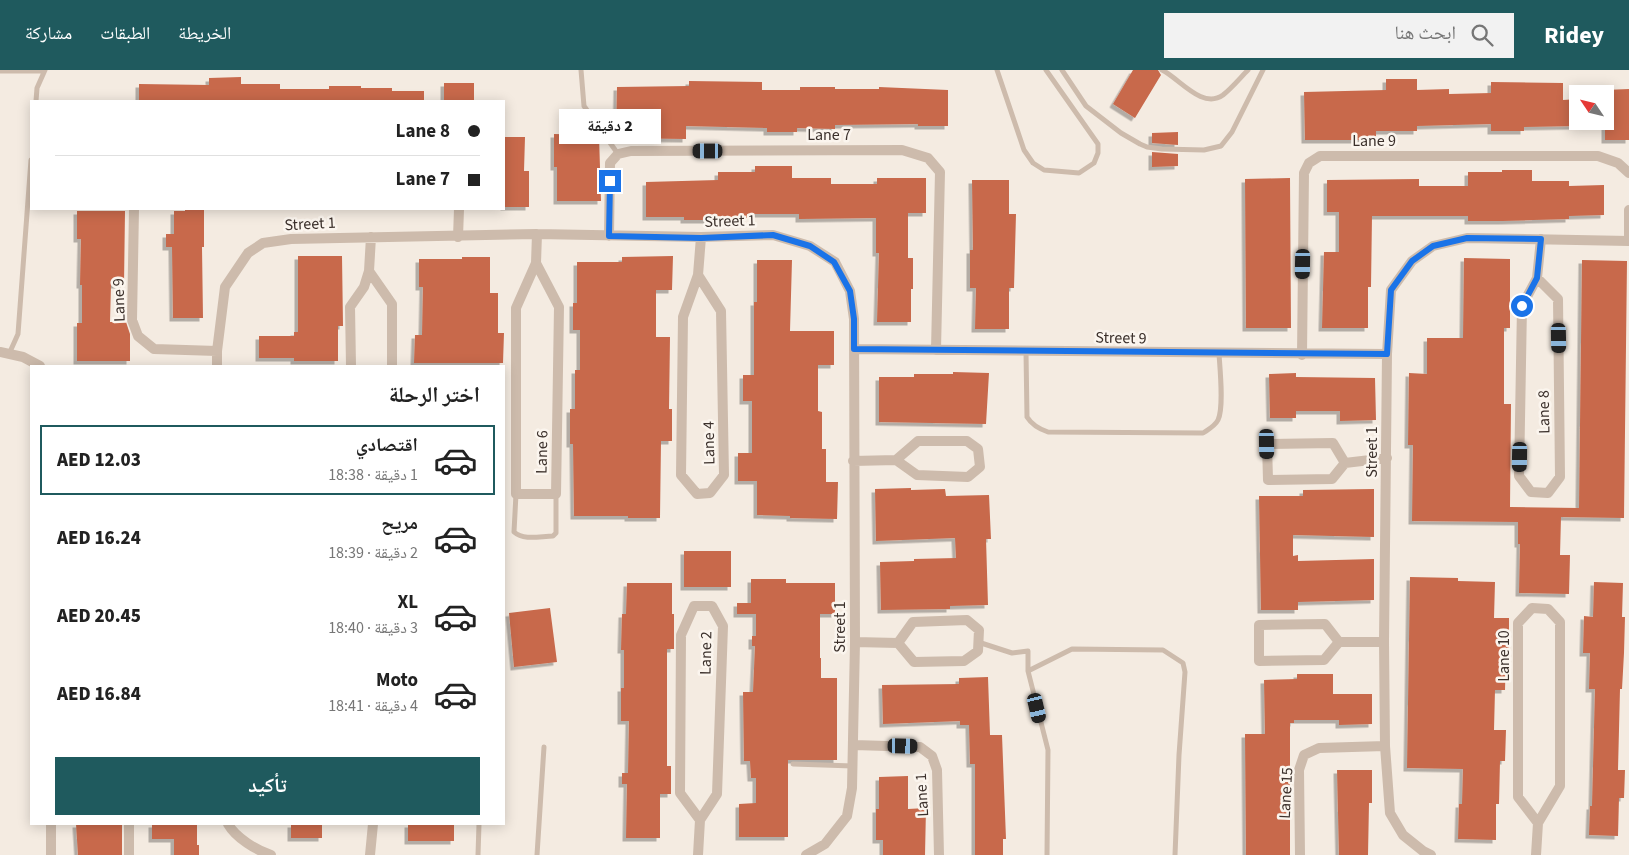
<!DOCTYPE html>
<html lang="ar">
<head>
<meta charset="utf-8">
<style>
  :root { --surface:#fff; --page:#f2f2f2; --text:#222; --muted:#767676; --line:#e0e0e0; --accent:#1f5a5e }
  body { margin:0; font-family:"Source Sans 3","Noto Naskh Arabic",sans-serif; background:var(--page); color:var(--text); direction:rtl; height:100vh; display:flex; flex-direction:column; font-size:19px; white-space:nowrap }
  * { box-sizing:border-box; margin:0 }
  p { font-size:16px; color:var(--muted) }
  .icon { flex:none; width:28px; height:28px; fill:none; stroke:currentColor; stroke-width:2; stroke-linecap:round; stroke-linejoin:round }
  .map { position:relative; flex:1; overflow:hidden; direction:ltr }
  .panel { position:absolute; left:30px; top:295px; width:475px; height:460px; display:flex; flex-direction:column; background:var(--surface); border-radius:0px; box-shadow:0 2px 12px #0003; direction:rtl }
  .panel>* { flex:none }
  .banner { position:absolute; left:30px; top:30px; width:475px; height:110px; border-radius:0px; box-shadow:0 2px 12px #0003; direction:rtl; display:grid; align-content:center; height:110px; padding:0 25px; background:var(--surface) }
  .needle { width:32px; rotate:305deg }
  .controls { position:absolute; left:1569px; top:15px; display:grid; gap:10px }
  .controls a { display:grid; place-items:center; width:45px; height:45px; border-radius:0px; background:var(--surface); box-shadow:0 2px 12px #0003; font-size:25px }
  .end { position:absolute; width:22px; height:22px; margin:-11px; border:6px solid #1a73e8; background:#fff; box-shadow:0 0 0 2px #fff }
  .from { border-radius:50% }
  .bubble { position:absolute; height:35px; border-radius:0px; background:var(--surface); box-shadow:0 2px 12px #0003; font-size:16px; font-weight:800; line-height:35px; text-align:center; direction:rtl }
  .car { position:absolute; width:15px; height:30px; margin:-15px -8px; border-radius:6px; box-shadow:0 0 4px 1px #0007; background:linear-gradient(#222 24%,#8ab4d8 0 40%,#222 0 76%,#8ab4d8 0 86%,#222 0) }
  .banner b { display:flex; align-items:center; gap:18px; height:48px; font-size:19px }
  .banner b+b { border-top:1px solid var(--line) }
  .banner i { width:12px; height:12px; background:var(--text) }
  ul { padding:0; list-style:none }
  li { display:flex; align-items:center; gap:15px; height:70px; margin:0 10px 8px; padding:0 15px; border:2px solid transparent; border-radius:0px }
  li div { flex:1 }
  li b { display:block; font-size:19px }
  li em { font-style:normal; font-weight:800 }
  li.active { border-color:var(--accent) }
  li>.icon { width:45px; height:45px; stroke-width:1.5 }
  h2 { padding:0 25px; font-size:22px; line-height:60px }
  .action { display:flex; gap:10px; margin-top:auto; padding:10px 25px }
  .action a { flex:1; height:58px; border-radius:0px; background:var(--accent); color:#fff; font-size:20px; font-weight:800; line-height:58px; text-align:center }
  header { display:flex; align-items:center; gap:30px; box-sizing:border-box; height:70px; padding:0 25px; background:var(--accent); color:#fff }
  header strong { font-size:24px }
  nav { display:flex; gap:28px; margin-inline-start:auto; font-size:18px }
  .search { width:350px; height:45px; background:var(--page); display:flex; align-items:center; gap:12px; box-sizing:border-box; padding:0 18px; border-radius:0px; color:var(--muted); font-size:19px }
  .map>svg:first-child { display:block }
</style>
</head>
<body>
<header>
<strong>Ridey</strong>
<div class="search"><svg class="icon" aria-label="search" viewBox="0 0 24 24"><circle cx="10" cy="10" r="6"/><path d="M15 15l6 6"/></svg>ابحث هنا</div>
<nav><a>الخريطة</a><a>الطبقات</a><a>مشاركة</a></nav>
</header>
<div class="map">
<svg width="1629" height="785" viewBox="0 0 1629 785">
  <defs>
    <filter id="shadow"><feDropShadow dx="-3.5" dy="3.5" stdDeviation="0" flood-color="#0004"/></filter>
  </defs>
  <rect width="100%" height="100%" fill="#f4ebe1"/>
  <path fill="#c8694b" filter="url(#shadow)" d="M1133 0H1158L1161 5 1135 48 1113 34Z
    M241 7V14H280V19H329V16H361V18H392V21H424V31H139V14L209 15V8Z
    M1386 9H1417V20L1449 19V24L1491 23V12L1563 13V30L1578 29V56L1524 57V61H1491V54L1417 56V61H1376V70H1305L1304 22 1386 20Z
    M689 11 762 12V20H800V17H835V19H879V17L948 20V56H918V54L835 55V59L797 58V62H767V58L686 56V69L616 68 617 17 689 16Z
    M444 13H474V31H444Z
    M1629 19V70H1605V20Z
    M1178 62V75L1152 73V63Z
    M554 64 599 65 601 131H557V97H554Z
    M504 67H525L524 101H529V137H504Z
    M1152 82 1178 84V96L1152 97Z
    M755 96H792V108H831V114H877V108H926V143H908V188H913V219H911V252H877L879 183H876V148L799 149V144H747V148H712V150H684V147H646V112L718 110V102H755Z
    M1502 100H1532V111H1569V116L1604 115V145L1569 146V149L1502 151H1468V146H1372L1371 217H1368V258H1322L1324 182H1339V142H1327V110L1419 109V116H1468V102H1502Z
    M1290 108 1291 258H1246L1245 109Z
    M972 110H1009V144H1016L1014 218H1009V259H975L976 218H970V180H973Z
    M185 139H204V177H202L203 248H173L172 177H166V164H174V141H185Z
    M77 141H125L124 215H111L110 252H126L130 264V291H77V253H82V215H80L81 169H77Z
    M298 186H342L343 256H338V291H294V288H259V266H294V262H298Z
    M673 186 672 220H656V267H670L669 339H672V371H661L660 448H628V446H574L573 374H570V339H575V300H580V260H573V233H577V192H622V187Z
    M462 187H490V223H498V263H504L503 293H414L415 265H422L423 217H419V189H462Z
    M1464 188 1510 189V258H1504V334H1511L1510 437 1579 438 1582 190 1627 191 1624 448 1561 447 1560 485H1570L1569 524 1519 523 1520 474H1518V452L1412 451 1413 375H1408L1409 303 1427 304V268H1463Z
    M757 190H792L790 261H834V295H818V341L822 342V379H826V412H838L837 449 790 448V446L757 445V411H738V383H752V331H743V305H754V232H757Z
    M953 302 989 303 986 354 879 352V307H914V304H953Z
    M1296 303V307L1375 308 1376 350 1340 351V341H1296V348H1270L1269 304Z
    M911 418V420L945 419 946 426 989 425 991 469H986L988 535 950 536V539L881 540 880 492 914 491V489L956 488 955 468 876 471 875 419Z
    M1374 419V467L1293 465V486L1298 485V491L1374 489V530L1298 532V540H1261L1259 426H1303V420Z
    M684 481H731V517H684Z
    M1410 507 1458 508V511L1495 512 1494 548H1509V581H1506L1505 620H1495L1494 660H1506L1505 691H1500L1499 734H1496V770L1458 769 1459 734H1462L1463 699 1407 698Z
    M751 509H786V513H835V544H820V588H821V608H837V690H788V767H739V734L756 733V708H751L750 691H744L743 622H753L755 576H752V566H756V544H737V533H751Z
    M1594 512 1623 513 1622 547H1625L1624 583 1622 619H1620L1618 700H1625L1624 728H1619L1618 766 1589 765 1590 736H1592L1595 619H1589L1590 583H1583L1584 546 1593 547Z
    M627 513H672V544H674V579H667V696H671V724H660V768H626L627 714H622V703H628L629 651H621V618H624V580H621L622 544H626Z
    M550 538 557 592 514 597 509 543Z
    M1297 604H1333V624H1372V654L1339 655V650H1294V653H1290V785H1246L1245 664H1265L1264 610 1297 609Z
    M988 607 990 665H1002L1006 769H1003V785H975V694H970L969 655H960V651L883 654 882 615 959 614V608Z
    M1337 700H1372V733H1369L1368 785H1339Z
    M908 706V739L926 738 925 785H883V770H876V739H879V707Z
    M76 754H122V785H78Z
    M152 754H197V775H199V785H174V769H152Z
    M291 754H322V768H291Z
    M408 754H454V771H408Z"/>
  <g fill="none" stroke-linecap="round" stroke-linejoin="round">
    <path stroke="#cdbbac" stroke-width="5" d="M581 0 584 36 618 84
      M997 0 1024 80 1033 93 1044 100 1079 103 1094 93 1098 83V74L1046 0
      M1062 0 1086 36 1121 63 1140 74 1147 77 1162 79 1204 80 1221 76 1232 62 1263 0
      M1162 0C1179 8 1202 40 1223 25 1232 18 1240 8 1248 0
      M0 1H44
      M36 31 37 18 45 0
      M1026 282 1027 347C1032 355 1039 359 1048 362L1203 363C1209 359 1215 356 1218 350 1224 338 1220 299 1219 284
      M9 284 18 264 31 90
      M516 424 514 462C524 471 541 466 553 466L556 463V424
      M978 572 1012 583 1028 581V601L1072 579 1163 580 1183 593 1185 602 1179 685 1175 785
      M1028 601 1048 680 1047 785
      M793 694 853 696
      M478 785 479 754
      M537 785 544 677"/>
    <path stroke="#cdbbac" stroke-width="10" d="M134 139 132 250 138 266 154 279 217 281
      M609 166 610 93 618 84 631 81 902 80 928 88 940 102 936 280
      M458 167 459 139
      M1629 171V140
      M536 193 516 238V424H556L559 237 536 193 537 164
      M369 201 392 234V296
      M698 205 683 247 681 405 697 424 710 423 724 405 721 241 698 205 701 167
      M1537 208 1558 229 1560 407 1548 423 1531 422 1519 406 1522 236 1537 208 1541 169
      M854 279 1387 284
      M0 282 23 287 40 296
      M1302 285 1304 103 1309 93 1320 86H1598L1618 93 1629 103
      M217 296V281L225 217 248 183 263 173 291 169 537 164 701 167 773 165 810 176 835 192 850 221 854 249 855 572 852 718 847 746 825 774 806 785
      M351 296 350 237 364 217 369 201 371 167
      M853 391 896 390 917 405 968 407 980 397 978 379 967 371H918L896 390
      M1345 393 1333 373 1267 374 1268 410 1332 409 1345 393 1387 388
      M1325 554 1339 572 1324 590 1259 591V555Z
      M855 572 898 573 914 592 964 591 978 581 979 560 967 550 913 552 898 573
      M1339 572H1384
      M854 675 920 677 932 686 937 700 939 785
      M129 754V785
      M228 754C236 768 256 780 271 785
      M51 785V754
      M370 785 373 754
      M698 785 700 750 717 724 723 556 712 536H694L681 565 680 723 700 750
      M1300 785 1299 700 1304 685 1319 678 1385 676
      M1431 785 1423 781 1403 765 1390 743 1385 676 1384 572 1387 284 1391 220 1412 191 1433 176 1467 168 1629 171
      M1536 785 1538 753 1560 716V552L1548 539 1532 538 1518 553V727L1538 753"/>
  </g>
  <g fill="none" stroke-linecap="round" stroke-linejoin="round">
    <path stroke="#1a73e8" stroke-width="6" d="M610 111 609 166 701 168 773 165 810 176 834 192 850 221 854 249V279L1387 284 1391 220 1412 191 1433 176 1467 168 1541 169 1537 208 1522 236"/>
  </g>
  <g text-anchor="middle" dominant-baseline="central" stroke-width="5" stroke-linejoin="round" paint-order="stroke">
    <g font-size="16" fill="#3b302b" stroke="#fbf5ee">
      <text x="829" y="65">Lane 7</text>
      <text x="1374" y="71">Lane 9</text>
      <text transform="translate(730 151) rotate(-2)">Street 1</text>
      <text transform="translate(310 154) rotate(-3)">Street 1</text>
      <text transform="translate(119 230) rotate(-92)">Lane 9</text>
      <text transform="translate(1121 268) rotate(1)">Street 9</text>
      <text transform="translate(1544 342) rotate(-91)">Lane 8</text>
      <text transform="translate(709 373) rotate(-91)">Lane 4</text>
      <text transform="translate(542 382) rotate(-89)">Lane 6</text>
      <text transform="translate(1372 382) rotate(-90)">Street 1</text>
      <text transform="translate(840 557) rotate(-90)">Street 1</text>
      <text transform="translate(706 583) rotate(-89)">Lane 2</text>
      <text transform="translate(1504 586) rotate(-90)">Lane 10</text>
      <text transform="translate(1286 723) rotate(-87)">Lane 15</text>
      <text transform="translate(922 725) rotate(-93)">Lane 1</text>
    </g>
  </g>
</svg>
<div class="controls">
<a><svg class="needle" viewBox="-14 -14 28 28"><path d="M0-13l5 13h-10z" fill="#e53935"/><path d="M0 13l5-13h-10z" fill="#767676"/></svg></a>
</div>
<i class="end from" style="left:1522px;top:236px"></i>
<i class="end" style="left:610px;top:111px"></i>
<div class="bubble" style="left:559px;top:39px;width:102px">2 دقيقة</div>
<i class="car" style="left:708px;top:81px;rotate:270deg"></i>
<i class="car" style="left:1303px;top:194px;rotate:181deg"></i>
<i class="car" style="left:1559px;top:268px;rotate:179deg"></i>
<i class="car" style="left:1267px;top:374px;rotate:179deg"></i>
<i class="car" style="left:1520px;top:387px;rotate:181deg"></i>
<i class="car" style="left:1037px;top:638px;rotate:167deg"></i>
<i class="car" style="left:903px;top:676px;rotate:91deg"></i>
<div class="banner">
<b><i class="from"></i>Lane 8</b>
<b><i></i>Lane 7</b>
</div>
<section class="panel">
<h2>اختر الرحلة</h2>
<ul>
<li class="active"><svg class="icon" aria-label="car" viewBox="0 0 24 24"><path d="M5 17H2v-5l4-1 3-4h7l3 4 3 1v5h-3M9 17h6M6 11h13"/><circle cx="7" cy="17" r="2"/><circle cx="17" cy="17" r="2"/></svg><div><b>اقتصادي</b><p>1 دقيقة · 18:38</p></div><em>AED 12.03</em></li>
<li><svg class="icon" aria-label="car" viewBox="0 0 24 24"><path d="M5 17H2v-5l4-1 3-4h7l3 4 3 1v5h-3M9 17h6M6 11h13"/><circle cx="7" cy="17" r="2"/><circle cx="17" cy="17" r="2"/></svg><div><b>مريح</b><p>2 دقيقة · 18:39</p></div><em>AED 16.24</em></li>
<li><svg class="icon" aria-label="car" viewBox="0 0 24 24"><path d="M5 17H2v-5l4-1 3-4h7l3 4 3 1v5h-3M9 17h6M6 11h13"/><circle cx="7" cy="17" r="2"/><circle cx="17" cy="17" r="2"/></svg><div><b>XL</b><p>3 دقيقة · 18:40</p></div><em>AED 20.45</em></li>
<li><svg class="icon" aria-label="car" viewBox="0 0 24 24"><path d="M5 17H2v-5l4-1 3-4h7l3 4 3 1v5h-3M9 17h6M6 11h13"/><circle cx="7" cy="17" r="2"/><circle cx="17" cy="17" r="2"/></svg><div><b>Moto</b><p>4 دقيقة · 18:41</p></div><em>AED 16.84</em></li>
</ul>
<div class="action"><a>تأكيد</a></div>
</section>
</div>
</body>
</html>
